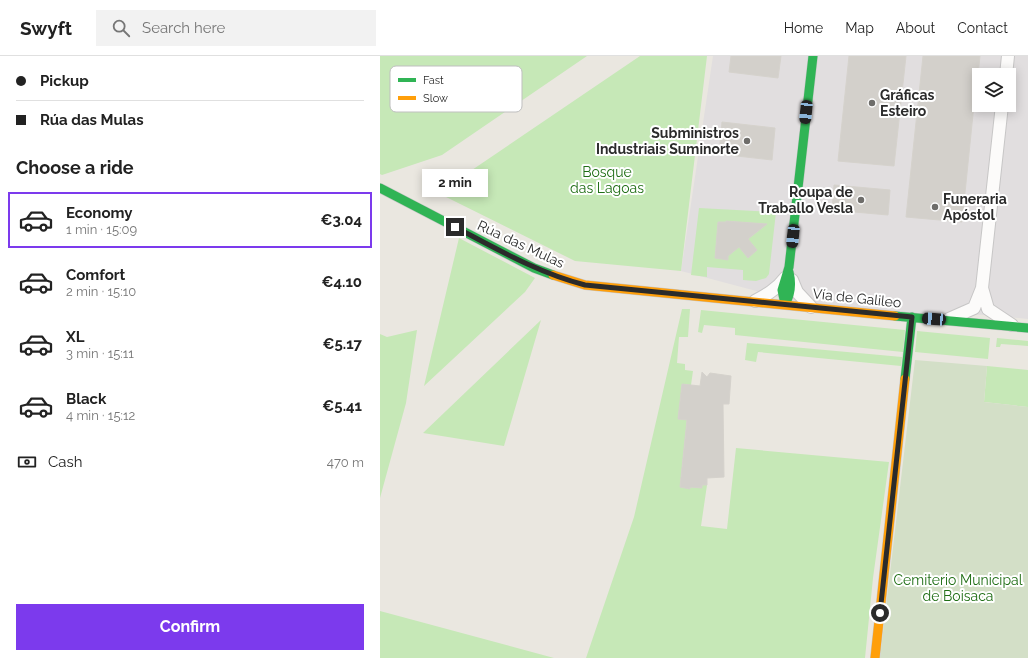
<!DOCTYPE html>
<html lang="en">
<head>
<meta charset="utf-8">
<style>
  :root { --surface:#fff; --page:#f2f2f2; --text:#222; --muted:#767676; --line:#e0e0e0; --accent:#7c3aed }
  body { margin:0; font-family:Raleway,sans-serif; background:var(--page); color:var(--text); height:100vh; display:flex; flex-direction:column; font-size:15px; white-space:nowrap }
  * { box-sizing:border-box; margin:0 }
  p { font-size:13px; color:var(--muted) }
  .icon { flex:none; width:22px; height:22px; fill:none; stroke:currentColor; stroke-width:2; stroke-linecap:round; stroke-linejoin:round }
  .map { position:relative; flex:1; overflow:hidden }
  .drawer { display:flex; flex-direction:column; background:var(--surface); width:380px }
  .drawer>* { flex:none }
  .hud { display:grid; align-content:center; height:88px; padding:0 16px; background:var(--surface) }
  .buttons { position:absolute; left:592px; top:12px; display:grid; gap:8px }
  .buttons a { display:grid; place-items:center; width:44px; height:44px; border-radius:0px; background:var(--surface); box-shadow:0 2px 10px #0003; font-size:20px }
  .end { position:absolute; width:18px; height:18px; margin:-9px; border:5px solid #2b2b2b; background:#fff; box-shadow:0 0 0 2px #fff }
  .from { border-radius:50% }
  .bubble { position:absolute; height:28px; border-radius:0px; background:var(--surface); box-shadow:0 2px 10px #0003; font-size:13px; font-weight:700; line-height:28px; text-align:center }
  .car { position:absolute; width:12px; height:24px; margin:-12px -6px; border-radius:5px; box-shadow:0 0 3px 1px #0007; background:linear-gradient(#222 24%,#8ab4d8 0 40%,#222 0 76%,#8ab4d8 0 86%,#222 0) }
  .hud b { display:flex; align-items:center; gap:14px; height:38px; font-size:15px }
  .hud b+b { border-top:1px solid var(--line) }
  .hud i { width:10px; height:10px; background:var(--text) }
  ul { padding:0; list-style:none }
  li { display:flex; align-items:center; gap:12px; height:56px; margin:0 8px 6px; padding:0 8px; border:2px solid transparent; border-radius:0px }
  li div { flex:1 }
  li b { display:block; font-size:15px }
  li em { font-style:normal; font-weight:700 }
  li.selected { border-color:var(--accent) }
  li>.icon { width:36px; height:36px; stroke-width:1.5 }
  h2 { padding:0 16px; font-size:18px; line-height:48px }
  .pay { display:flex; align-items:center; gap:10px; height:44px; padding:0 16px; font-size:15px }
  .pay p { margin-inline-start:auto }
  .cta { display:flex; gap:8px; margin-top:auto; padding:8px 16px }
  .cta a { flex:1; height:46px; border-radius:0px; background:var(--accent); color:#fff; font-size:16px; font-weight:700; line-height:46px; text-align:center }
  header { display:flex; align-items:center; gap:24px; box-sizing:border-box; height:56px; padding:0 20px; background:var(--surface); border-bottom:1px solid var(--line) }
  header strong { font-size:19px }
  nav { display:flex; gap:22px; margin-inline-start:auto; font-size:14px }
  .search { width:280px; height:36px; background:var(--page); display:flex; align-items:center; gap:10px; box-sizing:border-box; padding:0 14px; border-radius:0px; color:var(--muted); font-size:15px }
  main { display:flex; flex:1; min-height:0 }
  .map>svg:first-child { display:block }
</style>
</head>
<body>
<header>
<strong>Swyft</strong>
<div class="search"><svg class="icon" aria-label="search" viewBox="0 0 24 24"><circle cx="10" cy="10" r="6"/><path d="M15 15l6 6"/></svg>Search here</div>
<nav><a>Home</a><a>Map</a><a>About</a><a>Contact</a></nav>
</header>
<main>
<section class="drawer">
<div class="hud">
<b><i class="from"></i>Pickup</b>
<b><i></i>Rúa das Mulas</b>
</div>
<h2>Choose a ride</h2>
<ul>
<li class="selected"><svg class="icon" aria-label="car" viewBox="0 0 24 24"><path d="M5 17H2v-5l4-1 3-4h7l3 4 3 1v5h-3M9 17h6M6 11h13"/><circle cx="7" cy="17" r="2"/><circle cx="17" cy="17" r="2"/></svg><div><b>Economy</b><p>1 min · 15:09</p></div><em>€3.04</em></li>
<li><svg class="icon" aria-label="car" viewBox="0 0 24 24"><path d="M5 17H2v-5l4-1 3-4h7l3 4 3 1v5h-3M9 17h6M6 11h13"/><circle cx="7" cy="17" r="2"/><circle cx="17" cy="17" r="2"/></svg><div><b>Comfort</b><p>2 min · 15:10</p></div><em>€4.10</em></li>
<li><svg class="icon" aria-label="car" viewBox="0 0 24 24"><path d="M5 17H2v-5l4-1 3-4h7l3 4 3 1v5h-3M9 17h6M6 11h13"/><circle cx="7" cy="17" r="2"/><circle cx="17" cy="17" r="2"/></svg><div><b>XL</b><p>3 min · 15:11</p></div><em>€5.17</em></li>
<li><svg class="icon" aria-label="car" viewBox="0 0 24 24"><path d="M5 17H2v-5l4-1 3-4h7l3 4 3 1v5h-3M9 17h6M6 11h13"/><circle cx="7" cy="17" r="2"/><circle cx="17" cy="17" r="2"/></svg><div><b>Black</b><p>4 min · 15:12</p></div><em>€5.41</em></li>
</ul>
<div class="pay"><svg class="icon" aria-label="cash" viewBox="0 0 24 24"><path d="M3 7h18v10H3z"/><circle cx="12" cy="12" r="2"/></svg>Cash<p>470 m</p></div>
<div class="cta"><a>Confirm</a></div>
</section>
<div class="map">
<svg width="648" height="602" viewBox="0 0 648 602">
  <rect width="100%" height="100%" fill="#eae7e0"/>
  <path fill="#e1dedf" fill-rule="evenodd" d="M333 0H648V263L608 259 452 255 301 215ZM599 19H629V49H599Z"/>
  <path fill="#c6e8b7" d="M0 0H207L62 99 2 119 0 118Z
    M260 0H327L301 215 195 205 58 137Z
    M319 152 396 156 389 218 386 222 376 225 363 224V214L327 211V221L311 219Z
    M79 182 155 222 145 236 44 330Z
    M302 253H310L308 281H299L297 307 305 308V314L313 315 311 329H302L298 363 307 364 300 431 310 432V431L322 432V429H327L321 470 347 473 356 392 509 406 493 522 485 602H206L254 461Z
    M321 254 525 274 523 296 355 279V272L324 269 322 277 318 276Z
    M161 264 124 390 43 377Z
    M37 274 26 347 0 442V278L7 281Z
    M537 275 610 282 608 303 535 296Z
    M617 282 648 285V290L621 288 620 291H616Z
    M367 287 522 301 521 310 378 296 376 306 365 304Z
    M607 310 648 314V351L604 346Z
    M0 555 174 602H0Z"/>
  <path fill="#d3dfc7" d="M535 304 607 310 604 346 648 351V602H500Z"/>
  <path fill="#d3d0cb" stroke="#d5d2cc" d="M351 0H401L398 22 349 16Z
    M469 0H526L514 110 458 105Z
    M543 0H600L598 19H597L582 166 526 161Z
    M342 66 395 72 392 104 339 98Z
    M454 129 510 134 508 159 452 154Z
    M346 165 387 168 368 183 377 194 368 202 359 191 348 200V204L335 202 338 166H346Z
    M322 316 327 321 330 317 351 320 349 348H343L344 421 327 422V429H322V432L310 431V433L300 431 307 364 298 363 302 328 320 330Z"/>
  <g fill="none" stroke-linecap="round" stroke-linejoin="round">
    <defs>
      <path id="street" d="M626 19 628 0
        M412 224 417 236 431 251
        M602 232 608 253 632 269
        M375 245C386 239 397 233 405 222
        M569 263 594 252 602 232 622 49"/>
      <path id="fast" d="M0 132 154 212 173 219
        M409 216C412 228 411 238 405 248L402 234 409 211 433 0
        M515 260 648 272
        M525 323 532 261"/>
      <path id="slow" d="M173 219 205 229 515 260
        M495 602 525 323"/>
    </defs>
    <use href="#street" stroke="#c7c6c6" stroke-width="14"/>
    <use href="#fast" stroke="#c7c6c6" stroke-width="10"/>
    <use href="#slow" stroke="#c7c6c6" stroke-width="10"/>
    <use href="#street" stroke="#fcfbfa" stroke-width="12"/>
    <use href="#fast" stroke="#30b455" stroke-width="9"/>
    <use href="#slow" stroke="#ff9f0a" stroke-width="9"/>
  </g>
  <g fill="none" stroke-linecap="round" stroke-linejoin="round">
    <path stroke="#2b2b2b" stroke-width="5" d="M75 171C117 193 158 217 205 229L532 261 500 557"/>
  </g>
  <g fill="#6e6d6a" stroke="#fff" stroke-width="1.5">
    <circle cx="492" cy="47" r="4"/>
    <circle cx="367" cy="85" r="4"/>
    <circle cx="481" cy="144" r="4"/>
    <circle cx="555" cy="151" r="4"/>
  </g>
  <g text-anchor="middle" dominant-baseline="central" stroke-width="4" stroke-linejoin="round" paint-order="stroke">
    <g font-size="14" font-weight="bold" fill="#2b2b2b" stroke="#fff" text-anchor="start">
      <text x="500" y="39">Gráficas<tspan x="500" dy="16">Esteiro</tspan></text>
      <text x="359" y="77" text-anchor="end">Subministros<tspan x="359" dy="16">Industriais Suminorte</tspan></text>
      <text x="473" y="136" text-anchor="end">Roupa de<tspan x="473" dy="16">Traballo Vesla</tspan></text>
      <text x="563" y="143">Funeraria<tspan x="563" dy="16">Apóstol</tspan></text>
    </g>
    <g font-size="14" fill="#1f6e15" stroke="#fff">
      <text x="227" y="116">Bosque<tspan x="227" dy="16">das Lagoas</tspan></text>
      <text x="578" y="524">Cemiterio Municipal<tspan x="578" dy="16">de Boisaca</tspan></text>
    </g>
    <g font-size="14" fill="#2b2b2b" stroke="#fff">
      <text transform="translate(141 188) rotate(25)">Rúa das Mulas</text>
      <text transform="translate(477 242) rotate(6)">Vía de Galileo</text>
    </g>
  </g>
  <rect x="10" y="10" width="132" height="46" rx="6" fill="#fff" stroke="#bfbfbf" stroke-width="1"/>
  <rect x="18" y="22" width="18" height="4" fill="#30b455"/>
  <rect x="18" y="40" width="18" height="4" fill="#ff9f0a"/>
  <g font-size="11" fill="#2b2b2b">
    <text x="43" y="28">Fast</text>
    <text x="43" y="46">Slow</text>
  </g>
</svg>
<div class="buttons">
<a><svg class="icon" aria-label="layers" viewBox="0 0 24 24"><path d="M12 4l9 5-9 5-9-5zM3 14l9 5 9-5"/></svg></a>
</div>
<i class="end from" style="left:500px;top:557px"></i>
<i class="end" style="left:75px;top:171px"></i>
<div class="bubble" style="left:42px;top:113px;width:66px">2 min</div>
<i class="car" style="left:426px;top:56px;rotate:186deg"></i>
<i class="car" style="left:413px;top:180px;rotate:186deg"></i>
<i class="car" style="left:554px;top:263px;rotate:274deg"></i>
</div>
</main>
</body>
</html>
